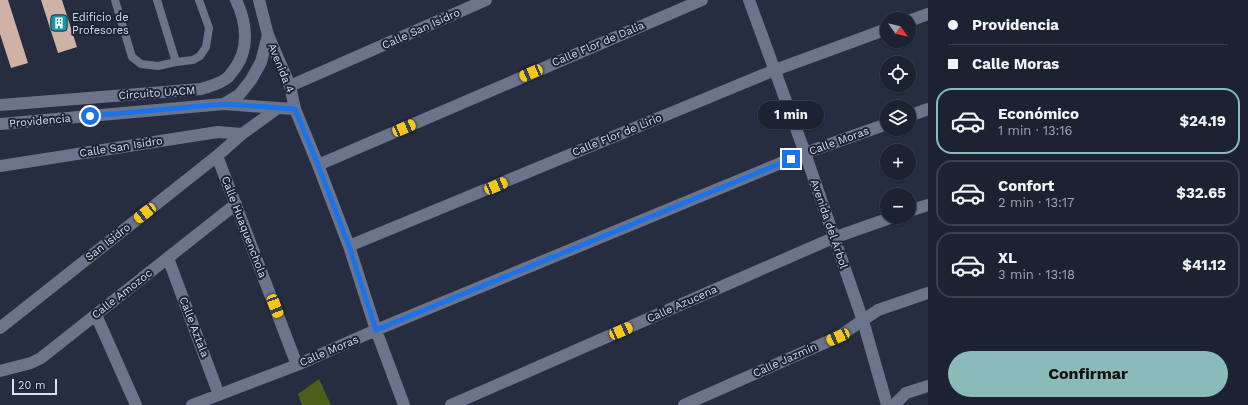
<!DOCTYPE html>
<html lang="es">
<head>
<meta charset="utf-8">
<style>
  :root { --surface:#1c2231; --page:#252a39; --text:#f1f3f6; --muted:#a0a4ab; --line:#3a3f4d; --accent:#8bbbb9 }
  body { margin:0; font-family:"Work Sans",sans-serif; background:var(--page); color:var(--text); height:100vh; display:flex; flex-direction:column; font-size:15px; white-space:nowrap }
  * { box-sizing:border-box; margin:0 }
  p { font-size:13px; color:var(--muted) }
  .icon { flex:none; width:22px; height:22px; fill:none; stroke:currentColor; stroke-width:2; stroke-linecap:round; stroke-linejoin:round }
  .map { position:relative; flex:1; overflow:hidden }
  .panel { display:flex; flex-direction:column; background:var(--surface); width:320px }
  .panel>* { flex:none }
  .guide { display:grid; align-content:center; height:88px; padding:0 20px; background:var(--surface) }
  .needle { width:26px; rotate:124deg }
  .tools { position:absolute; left:880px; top:12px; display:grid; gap:8px }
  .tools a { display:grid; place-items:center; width:36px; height:36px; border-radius:50%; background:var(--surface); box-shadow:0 1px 3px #0004,0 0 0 1px var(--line); font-size:20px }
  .scale { position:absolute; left:12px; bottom:10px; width:45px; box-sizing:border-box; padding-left:4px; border:2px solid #d9dfec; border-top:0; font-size:11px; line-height:14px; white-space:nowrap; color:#d9dfec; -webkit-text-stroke:3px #1c2336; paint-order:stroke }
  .end { position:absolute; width:18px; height:18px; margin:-9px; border:5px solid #1a73e8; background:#fff; box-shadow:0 0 0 2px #fff }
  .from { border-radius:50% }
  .bubble { position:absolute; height:28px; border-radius:14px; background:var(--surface); box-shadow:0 1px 3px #0004,0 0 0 1px var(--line); font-size:13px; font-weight:700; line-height:28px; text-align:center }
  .car { position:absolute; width:12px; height:24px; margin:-12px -6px; border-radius:5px; box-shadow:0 0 3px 1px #0007; background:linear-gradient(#f5c518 24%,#345 0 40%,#f5c518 0 76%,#345 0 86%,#f5c518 0) }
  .guide b { display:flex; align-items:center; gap:14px; height:38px; font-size:15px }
  .guide b+b { border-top:1px solid var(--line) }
  .guide i { width:10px; height:10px; background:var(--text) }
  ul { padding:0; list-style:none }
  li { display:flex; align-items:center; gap:12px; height:66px; margin:0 8px 6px; padding:0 12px; border:2px solid var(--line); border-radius:16px }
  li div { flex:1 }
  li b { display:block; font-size:15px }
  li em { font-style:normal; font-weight:700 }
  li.selected { border-color:var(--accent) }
  li>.icon { width:36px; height:36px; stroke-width:1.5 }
  .cta { display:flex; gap:8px; margin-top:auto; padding:8px 20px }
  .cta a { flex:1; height:46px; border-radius:24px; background:var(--accent); color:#111; font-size:16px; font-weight:700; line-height:46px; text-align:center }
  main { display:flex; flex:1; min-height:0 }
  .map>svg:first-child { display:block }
</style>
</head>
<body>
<main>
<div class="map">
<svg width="928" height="405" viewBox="0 0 928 405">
  <rect width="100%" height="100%" fill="#262d41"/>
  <path fill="#4b5f1a" d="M319 379 331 405H302L298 394Z"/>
  <path fill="#cfb2a5" d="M0 0H8L28 63 11 68 0 34Z
    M41 0H62L77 47 58 53Z"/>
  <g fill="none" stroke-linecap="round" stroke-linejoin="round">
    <path stroke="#6b748b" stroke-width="8" d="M115 0 132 57 141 64 158 66 176 62 193 60 200 56 206 47 209 28 199 0
      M157 0 176 62"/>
    <path stroke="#6b748b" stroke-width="12" d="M259 0 268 35 290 86 295 109 318 165 349 246 376 330 404 405
      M909 21 928 14
      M290 86 486 0
      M224 104 239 95 251 80 261 62 268 35
      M0 105 201 89C210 86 220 84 227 78 230 76 231 73 233 71 250 50 247 23 236 0
      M909 116 928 109
      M0 124 224 104 278 108
      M217 156 297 365
      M318 165 702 0
      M0 166 218 132 242 134
      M909 211 928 205
      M349 246 775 70 887 29
      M168 258 219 395
      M96 315 136 405
      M0 328 217 156 242 134 278 108 295 109
      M0 371 31 363 41 358 236 204
      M192 405 297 365 376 330 805 153 887 124
      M451 405 833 238 893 217
      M684 405 838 337 878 310 928 293
      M894 405 906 393 928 386"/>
    <path stroke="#6b748b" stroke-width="12" d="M749 0 805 153 863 321 887 405"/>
  </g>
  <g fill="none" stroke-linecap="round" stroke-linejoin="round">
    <path stroke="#1a73e8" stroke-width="5" d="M90 116 224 104 295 109 318 165 349 246 376 330 791 159"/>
  </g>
  <defs>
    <symbol id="building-square" viewBox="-11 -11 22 22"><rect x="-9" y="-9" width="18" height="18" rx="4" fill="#0f9aa8" stroke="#1c2336"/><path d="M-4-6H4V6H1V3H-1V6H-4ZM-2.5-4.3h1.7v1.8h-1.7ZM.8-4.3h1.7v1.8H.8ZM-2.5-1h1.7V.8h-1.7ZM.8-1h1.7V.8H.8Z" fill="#fff"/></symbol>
  </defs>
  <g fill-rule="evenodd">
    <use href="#building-square" x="49" y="13" width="20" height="20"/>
  </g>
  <g text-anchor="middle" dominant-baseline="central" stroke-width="4" stroke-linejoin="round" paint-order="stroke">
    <g font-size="11" fill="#d9dfec" stroke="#1c2336" text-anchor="start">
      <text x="72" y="17">Edificio de<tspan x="72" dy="13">Profesores</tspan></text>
    </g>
    <g font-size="11" fill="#d9dfec" stroke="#1c2336">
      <text transform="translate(421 29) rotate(-24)">Calle San Isidro</text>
      <text transform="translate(598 44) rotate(-23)">Calle Flor de Dalia</text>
      <text transform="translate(281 68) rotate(68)">Avenida 4</text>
      <text transform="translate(157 93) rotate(-4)">Circuito UACM</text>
      <text transform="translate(40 121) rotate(-5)">Providencia</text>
      <text transform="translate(617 135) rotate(-22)">Calle Flor de Lirio</text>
      <text transform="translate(839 141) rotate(-20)">Calle Moras</text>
      <text transform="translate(121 147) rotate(-9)">Calle San Isidro</text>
      <text transform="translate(829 224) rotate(71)">Avenida del Árbol</text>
      <text transform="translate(244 227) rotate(69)">Calle Huaquenchola</text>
      <text transform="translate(108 242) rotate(-38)">San Isidro</text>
      <text transform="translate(122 294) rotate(-38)">Calle Amozoc</text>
      <text transform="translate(682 304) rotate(-24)">Calle Azucena</text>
      <text transform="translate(194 327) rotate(69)">Calle Aztala</text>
      <text transform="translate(329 351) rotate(-23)">Calle Moras</text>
      <text transform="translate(785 360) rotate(-24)">Calle Jazmín</text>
    </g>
  </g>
</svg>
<div class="tools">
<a><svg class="needle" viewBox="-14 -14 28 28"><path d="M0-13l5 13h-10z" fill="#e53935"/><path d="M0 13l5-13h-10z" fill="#a0a4ab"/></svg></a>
<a><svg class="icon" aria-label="locate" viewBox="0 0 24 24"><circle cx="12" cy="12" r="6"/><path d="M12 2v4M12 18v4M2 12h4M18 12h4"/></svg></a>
<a><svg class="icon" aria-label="layers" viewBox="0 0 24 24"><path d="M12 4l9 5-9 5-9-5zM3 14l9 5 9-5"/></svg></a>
<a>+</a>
<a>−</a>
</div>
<div class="scale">20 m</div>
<i class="end from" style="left:90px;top:116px"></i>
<i class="end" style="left:791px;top:159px"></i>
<div class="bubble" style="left:758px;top:101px;width:66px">1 min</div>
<i class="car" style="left:531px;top:73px;rotate:247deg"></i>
<i class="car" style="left:404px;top:128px;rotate:67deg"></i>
<i class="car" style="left:496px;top:186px;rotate:67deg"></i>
<i class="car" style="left:145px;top:213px;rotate:232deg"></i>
<i class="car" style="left:275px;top:306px;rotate:159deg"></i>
<i class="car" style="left:621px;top:331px;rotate:66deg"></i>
<i class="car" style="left:838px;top:337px;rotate:246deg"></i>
</div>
<section class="panel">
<div class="guide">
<b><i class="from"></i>Providencia</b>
<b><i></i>Calle Moras</b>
</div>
<ul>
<li class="selected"><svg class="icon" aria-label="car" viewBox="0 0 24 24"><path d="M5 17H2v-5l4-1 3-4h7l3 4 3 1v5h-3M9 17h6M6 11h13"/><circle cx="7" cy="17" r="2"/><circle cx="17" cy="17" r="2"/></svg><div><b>Económico</b><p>1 min · 13:16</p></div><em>$24.19</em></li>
<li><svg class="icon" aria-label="car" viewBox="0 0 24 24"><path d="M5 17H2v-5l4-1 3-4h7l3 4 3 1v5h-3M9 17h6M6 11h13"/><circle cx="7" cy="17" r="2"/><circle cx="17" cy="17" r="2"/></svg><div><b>Confort</b><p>2 min · 13:17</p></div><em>$32.65</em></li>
<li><svg class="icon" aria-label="car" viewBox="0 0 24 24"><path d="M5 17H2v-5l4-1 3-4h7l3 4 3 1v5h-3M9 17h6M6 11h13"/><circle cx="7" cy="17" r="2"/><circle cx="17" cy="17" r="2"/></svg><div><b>XL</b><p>3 min · 13:18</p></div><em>$41.12</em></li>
</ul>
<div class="cta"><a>Confirmar</a></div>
</section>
</main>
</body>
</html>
